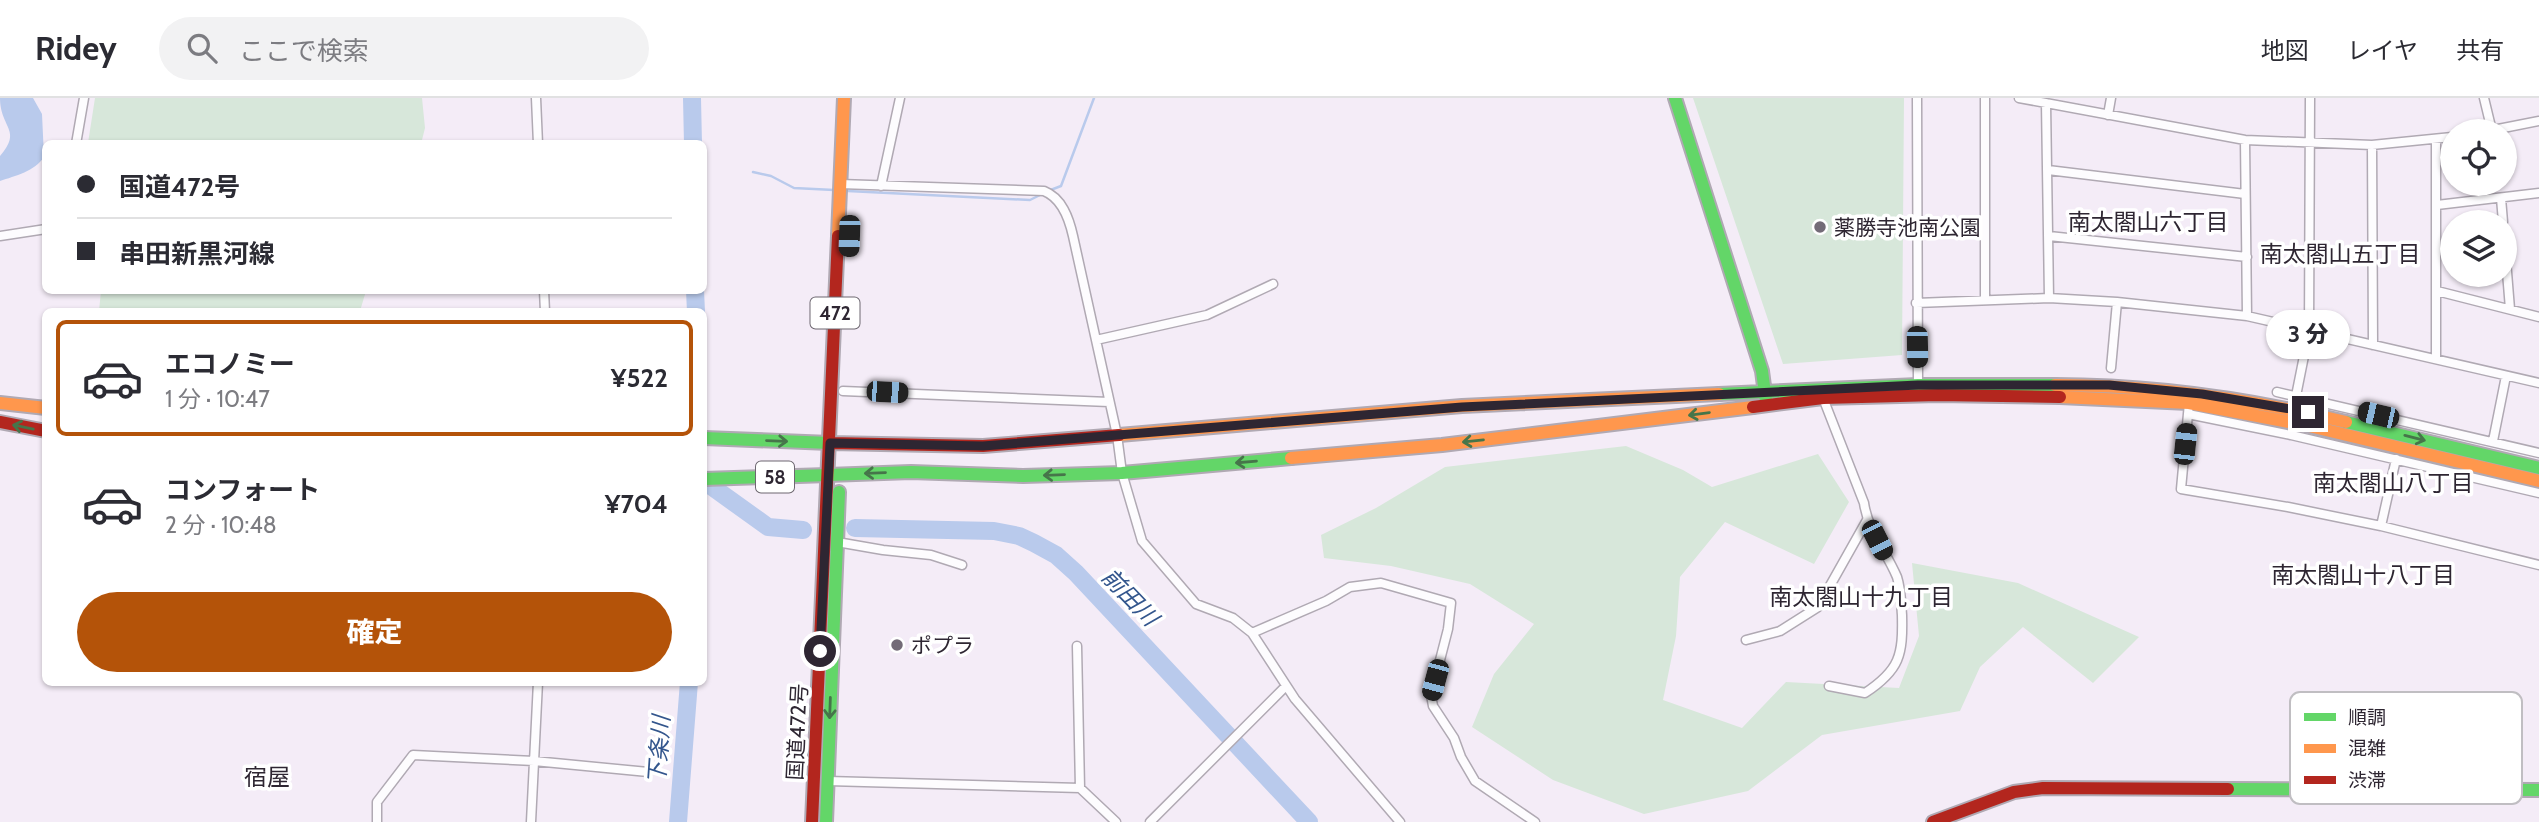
<!DOCTYPE html>
<html lang="ja">
<head>
<meta charset="utf-8">
<style>
  :root { --surface:#fff; --page:#f2f2f3; --text:#2b2b33; --muted:#7c7c81; --line:#e1e1e2; --accent:#b45309 }
  body { margin:0; font-family:Cabin,"Noto Sans JP",sans-serif; background:var(--page); color:var(--text); height:100vh; display:flex; flex-direction:column; font-size:26px; white-space:nowrap }
  * { box-sizing:border-box; margin:0 }
  p { font-size:23px; color:var(--muted) }
  .icon { flex:none; width:38px; height:38px; fill:none; stroke:currentColor; stroke-width:2; stroke-linecap:round; stroke-linejoin:round }
  .map { position:relative; flex:1; overflow:hidden }
  .sheet { position:absolute; left:42px; top:210px; width:665px; height:378px; display:flex; flex-direction:column; background:var(--surface); border-radius:10px; box-shadow:0 2px 5px #0004 }
  .sheet>* { flex:none }
  .top-card { position:absolute; left:42px; top:42px; width:665px; height:154px; border-radius:10px; box-shadow:0 2px 5px #0004; display:grid; align-content:center; height:154px; padding:0 35px; background:var(--surface) }
  .buttons { position:absolute; left:2440px; top:21px; display:grid; gap:14px }
  .buttons a { display:grid; place-items:center; width:77px; height:77px; border-radius:50%; background:var(--surface); box-shadow:0 2px 5px #0004; font-size:35px }
  .end { position:absolute; width:32px; height:32px; margin:-16px; border:9px solid #2e2632; background:#fff; box-shadow:0 0 0 4px #fff }
  .from { border-radius:50% }
  .bubble { position:absolute; height:49px; border-radius:24px; background:var(--surface); box-shadow:0 2px 5px #0004; font-size:23px; font-weight:800; line-height:49px; text-align:center }
  .car { position:absolute; width:21px; height:42px; margin:-21px -10px; border-radius:9px; box-shadow:0 0 5px 2px #0007; background:linear-gradient(#222 24%,#8ab4d8 0 40%,#222 0 76%,#8ab4d8 0 86%,#222 0) }
  .top-card b { display:flex; align-items:center; gap:24px; height:66px; font-size:26px }
  .top-card b+b { border-top:2px solid var(--line) }
  .top-card i { width:18px; height:18px; background:var(--text) }
  ul { padding:12px 0 0; list-style:none }
  li { display:flex; align-items:center; gap:21px; height:116px; margin:0 14px 10px; padding:0 21px; border:4px solid transparent; border-radius:10px }
  li div { flex:1 }
  li b { display:block; font-size:26px }
  li em { font-style:normal; font-weight:800 }
  li.active { border-color:var(--accent) }
  li>.icon { width:63px; height:63px; stroke-width:1.5 }
  .cta { display:flex; gap:14px; margin-top:auto; padding:14px 35px }
  .cta a { flex:1; height:80px; border-radius:42px; background:var(--accent); color:#fff; font-size:28px; font-weight:800; line-height:80px; text-align:center }
  header { display:flex; align-items:center; gap:42px; box-sizing:border-box; height:98px; padding:0 35px; background:var(--surface); border-bottom:2px solid var(--line) }
  header strong { font-size:33px }
  nav { display:flex; gap:38px; margin-inline-start:auto; font-size:24px }
  .search { width:490px; height:63px; background:var(--page); display:flex; align-items:center; gap:18px; box-sizing:border-box; padding:0 24px; border-radius:38px; color:var(--muted); font-size:26px }
  .map>svg:first-child { display:block }
</style>
</head>
<body>
<header>
<strong>Ridey</strong>
<div class="search"><svg class="icon" aria-label="search" viewBox="0 0 24 24"><circle cx="10" cy="10" r="6"/><path d="M15 15l6 6"/></svg>ここで検索</div>
<nav><a>地図</a><a>レイヤ</a><a>共有</a></nav>
</header>
<div class="map">
<svg width="2539" height="724" viewBox="0 0 2539 724">
  <rect width="100%" height="100%" fill="#f4ecf7"/>
  <path fill="#d7e7da" d="M95 0H422L425 30 421 46 88 45Z
    M1693 0H1904L1902 257 1783 266Z
    M101 193V192L366 193 360 213H99Z
    M1626 348 1683 372 1712 389 1818 356 1849 404 1814 466 1725 424 1680 479 1676 538 1663 602 1742 630 1786 584 1899 590 1919 538 1912 465 2018 485 2139 539 2093 585 2023 529 1980 569 1960 613 1822 637 1748 693 1644 716 1553 682 1472 629 1494 576 1534 526 1470 486 1391 468 1324 460 1321 437 1376 410 1445 369Z"/>
  <path fill="#b9caec" d="M0 0H33L42 16 44 59C35 73 15 78 0 83V58C23 32 0 30 0 0Z"/>
  <g fill="none" stroke-linecap="round" stroke-linejoin="round">
    <path stroke="#b9caec" stroke-width="2.5" d="M753 74 771 78 794 90 834 92
      M848 93 1030 102 1042 96
      M1048 93 1061 88 1094 0"/>
    <path stroke="#b9caec" stroke-width="18" d="M692 0 693 46
      M695 192 696 214
      M704 383 768 429 803 432
      M855 430 994 433 1019 438 1034 445 1056 457 1076 475 1309 724
      M678 724 689 584"/>
    <defs>
      <path id="street" d="M536 0 538 46
        M1917 0 1918 287
        M1985 0V202
        M2019 0 2245 42 2372 47 2452 39
        M2484 0 2492 33
        M2046 5 2049 200
        M2108 17 2111 0
        M2488 33 2539 23
        M2436 41V261
        M2245 42 2247 218
        M76 46 84 0
        M2372 47 2373 247
        M2048 72 2245 96
        M840 86 1044 93C1062 100 1069 120 1073 138L1117 337 1122 375 1142 443 1196 506 1233 520 1252 535 1295 601 1400 724
        M881 88 900 0
        M2501 100 2503 124
        M2437 107 2539 95
        M2504 137 2510 211
        M0 138 46 131
        M2049 138 2247 159
        M544 192 545 214
        M2437 193 2539 219
        M1916 205 2049 200 2117 204 2247 218 2539 285
        M1096 242 1207 217 1273 186
        M2111 270 2117 204
        M843 293 1109 304
        M2277 294 2539 355
        M2296 298 2309 233 2310 0
        M1823 300 1864 405C1868 433 1886 453 1897 479 1901 491 1901 505 1902 517 1903 557 1900 572 1865 595L1829 588
        M2189 305 2181 391 2288 409 2381 428 2539 467
        M2188 316 2291 337 2539 395
        M2493 343 2506 278
        M2381 428 2396 361
        M837 444 883 452 931 457 962 467
        M1252 535 1326 503 1350 489 1381 485 1451 505 1448 531 1431 597 1433 608 1454 640 1461 659 1475 683 1535 724
        M1746 542 1780 533 1818 509 1867 422
        M1077 548 1080 690
        M828 683 1080 690 1116 724
        M377 724V704L413 657 534 663 648 674
        M531 724 538 584
        M1150 724 1286 588"/>
      <path id="fast" d="M1675 0 1762 273 1766 303
        M1719 296 1918 287H2055
        M2346 324 2539 370
        M704 340 830 345
        M828 377 911 374 1023 378 1122 375 1291 360
        M704 381 828 377
        M2228 691 2539 692
        M826 724 839 394"/>
      <path id="slow" d="M838 138 844 0
        M2055 287C2153 287 2250 301 2346 324
        M2060 299 2189 305 2305 327 2539 383
        M0 305 46 310
        M1119 337 1462 308 1719 296
        M1291 360 1442 347 1753 309"/>
      <path id="jam" d="M1753 309 1823 300 1938 297 2060 299
        M0 324 46 333
        M830 345 983 348 1119 337
        M812 724 838 138
        M1933 724 2014 694 2043 690 2228 691"/>
    </defs>
    <use href="#street" stroke="#b0a9b3" stroke-width="11"/>
    <use href="#fast" stroke="#b0a9b3" stroke-width="16"/>
    <use href="#slow" stroke="#b0a9b3" stroke-width="16"/>
    <use href="#jam" stroke="#b0a9b3" stroke-width="16"/>
    <use href="#street" stroke="#fdfcfe" stroke-width="8"/>
    <use href="#fast" stroke="#63d668" stroke-width="12"/>
    <use href="#slow" stroke="#ff974d" stroke-width="12"/>
    <use href="#jam" stroke="#b3261e" stroke-width="12"/>
  </g>
  <defs><path id="oneway-shaft" d="M-6 0H5M1.5-3L5.5 0L1.5 3" fill="none" stroke-width="1.6" stroke-linecap="round" stroke-linejoin="round" transform="scale(1.75)"/></defs>
  <g stroke="#46754a">
    <use href="#oneway-shaft" transform="translate(1699 316) rotate(172)"/>
    <use href="#oneway-shaft" transform="translate(23 329) rotate(-168)"/>
    <use href="#oneway-shaft" transform="translate(2415 340) rotate(14)"/>
    <use href="#oneway-shaft" transform="translate(777 343) rotate(2)"/>
    <use href="#oneway-shaft" transform="translate(1473 343) rotate(174)"/>
    <use href="#oneway-shaft" transform="translate(1246 364) rotate(175)"/>
    <use href="#oneway-shaft" transform="translate(875 375) rotate(178)"/>
    <use href="#oneway-shaft" transform="translate(1054 377) rotate(178)"/>
    <use href="#oneway-shaft" transform="translate(830 610) rotate(92)"/>
  </g>
  <g fill="none" stroke-linecap="round" stroke-linejoin="round">
    <path stroke="#2e2632" stroke-width="9" d="M820 553 830 345 983 348 1462 309 1918 287H2109L2202 296 2308 314"/>
  </g>
  <g fill="#736b77" stroke="#fff" stroke-width="2.5">
    <circle cx="1820" cy="129" r="7"/>
    <circle cx="897" cy="547" r="7"/>
  </g>
  <g text-anchor="middle" dominant-baseline="central" stroke-width="7" stroke-linejoin="round" paint-order="stroke">
    <g fill="#fff" stroke="#6d6770" stroke-width="2">
      <rect x="810.5" y="199.5" width="49" height="31" rx="5"/>
      <rect x="756" y="363.5" width="38" height="31" rx="5"/>
    </g>
    <g font-size="19" font-weight="bold" fill="#2e2632">
      <text x="835" y="215">472</text>
      <text x="775" y="379">58</text>
    </g>
    <g font-size="21" fill="#2e2632" stroke="#fff" text-anchor="start">
      <text x="1834" y="129">薬勝寺池南公園</text>
      <text x="911" y="547">ポプラ</text>
    </g>
    <g font-size="21" fill="#2e2632" stroke="#fff">
      <text transform="translate(797 634) rotate(-87)">国道472号</text>
    </g>
    <g font-size="23" fill="#2e2632" stroke="#fff">
      <text x="2148" y="124">南太閤山六丁目</text>
      <text x="2340" y="156">南太閤山五丁目</text>
      <text x="2393" y="385">南太閤山八丁目</text>
      <text x="2363" y="477">南太閤山十八丁目</text>
      <text x="1861" y="499">南太閤山十九丁目</text>
      <text x="267" y="679">宿屋</text>
    </g>
    <g font-size="23" font-style="italic" fill="#33568d" stroke="#fff">
      <text transform="translate(1130 499) rotate(46)">前田川</text>
      <text transform="translate(659 652) rotate(-86)">下条川</text>
    </g>
  </g>
  <rect x="2290" y="594" width="232" height="112" rx="10" fill="#fff" stroke="#c0bec2" stroke-width="2"/>
  <rect x="2304" y="615" width="32" height="8" fill="#63d668"/>
  <rect x="2304" y="646" width="32" height="9" fill="#ff974d"/>
  <rect x="2304" y="678" width="32" height="8" fill="#b3261e"/>
  <g font-size="19" fill="#2e2632">
    <text x="2348" y="626">順調</text>
    <text x="2348" y="657">混雑</text>
    <text x="2348" y="689">渋滞</text>
  </g>
</svg>
<div class="buttons">
<a><svg class="icon" aria-label="locate" viewBox="0 0 24 24"><circle cx="12" cy="12" r="6"/><path d="M12 2v4M12 18v4M2 12h4M18 12h4"/></svg></a>
<a><svg class="icon" aria-label="layers" viewBox="0 0 24 24"><path d="M12 4l9 5-9 5-9-5zM3 14l9 5 9-5"/></svg></a>
</div>
<i class="end from" style="left:820px;top:553px"></i>
<i class="end" style="left:2308px;top:314px"></i>
<div class="bubble" style="left:2266px;top:212px;width:84px">3 分</div>
<i class="car" style="left:849px;top:138px;rotate:182deg"></i>
<i class="car" style="left:1917px;top:249px;rotate:179deg"></i>
<i class="car" style="left:887px;top:294px;rotate:93deg"></i>
<i class="car" style="left:2378px;top:317px;rotate:283deg"></i>
<i class="car" style="left:2185px;top:346px;rotate:6deg"></i>
<i class="car" style="left:1877px;top:442px;rotate:153deg"></i>
<i class="car" style="left:1435px;top:582px;rotate:195deg"></i>
<div class="top-card">
<b><i class="from"></i>国道472号</b>
<b><i></i>串田新黒河線</b>
</div>
<section class="sheet">
<ul>
<li class="active"><svg class="icon" aria-label="car" viewBox="0 0 24 24"><path d="M5 17H2v-5l4-1 3-4h7l3 4 3 1v5h-3M9 17h6M6 11h13"/><circle cx="7" cy="17" r="2"/><circle cx="17" cy="17" r="2"/></svg><div><b>エコノミー</b><p>1 分 · 10:47</p></div><em>¥522</em></li>
<li><svg class="icon" aria-label="car" viewBox="0 0 24 24"><path d="M5 17H2v-5l4-1 3-4h7l3 4 3 1v5h-3M9 17h6M6 11h13"/><circle cx="7" cy="17" r="2"/><circle cx="17" cy="17" r="2"/></svg><div><b>コンフォート</b><p>2 分 · 10:48</p></div><em>¥704</em></li>
</ul>
<div class="cta"><a>確定</a></div>
</section>
</div>
</body>
</html>
